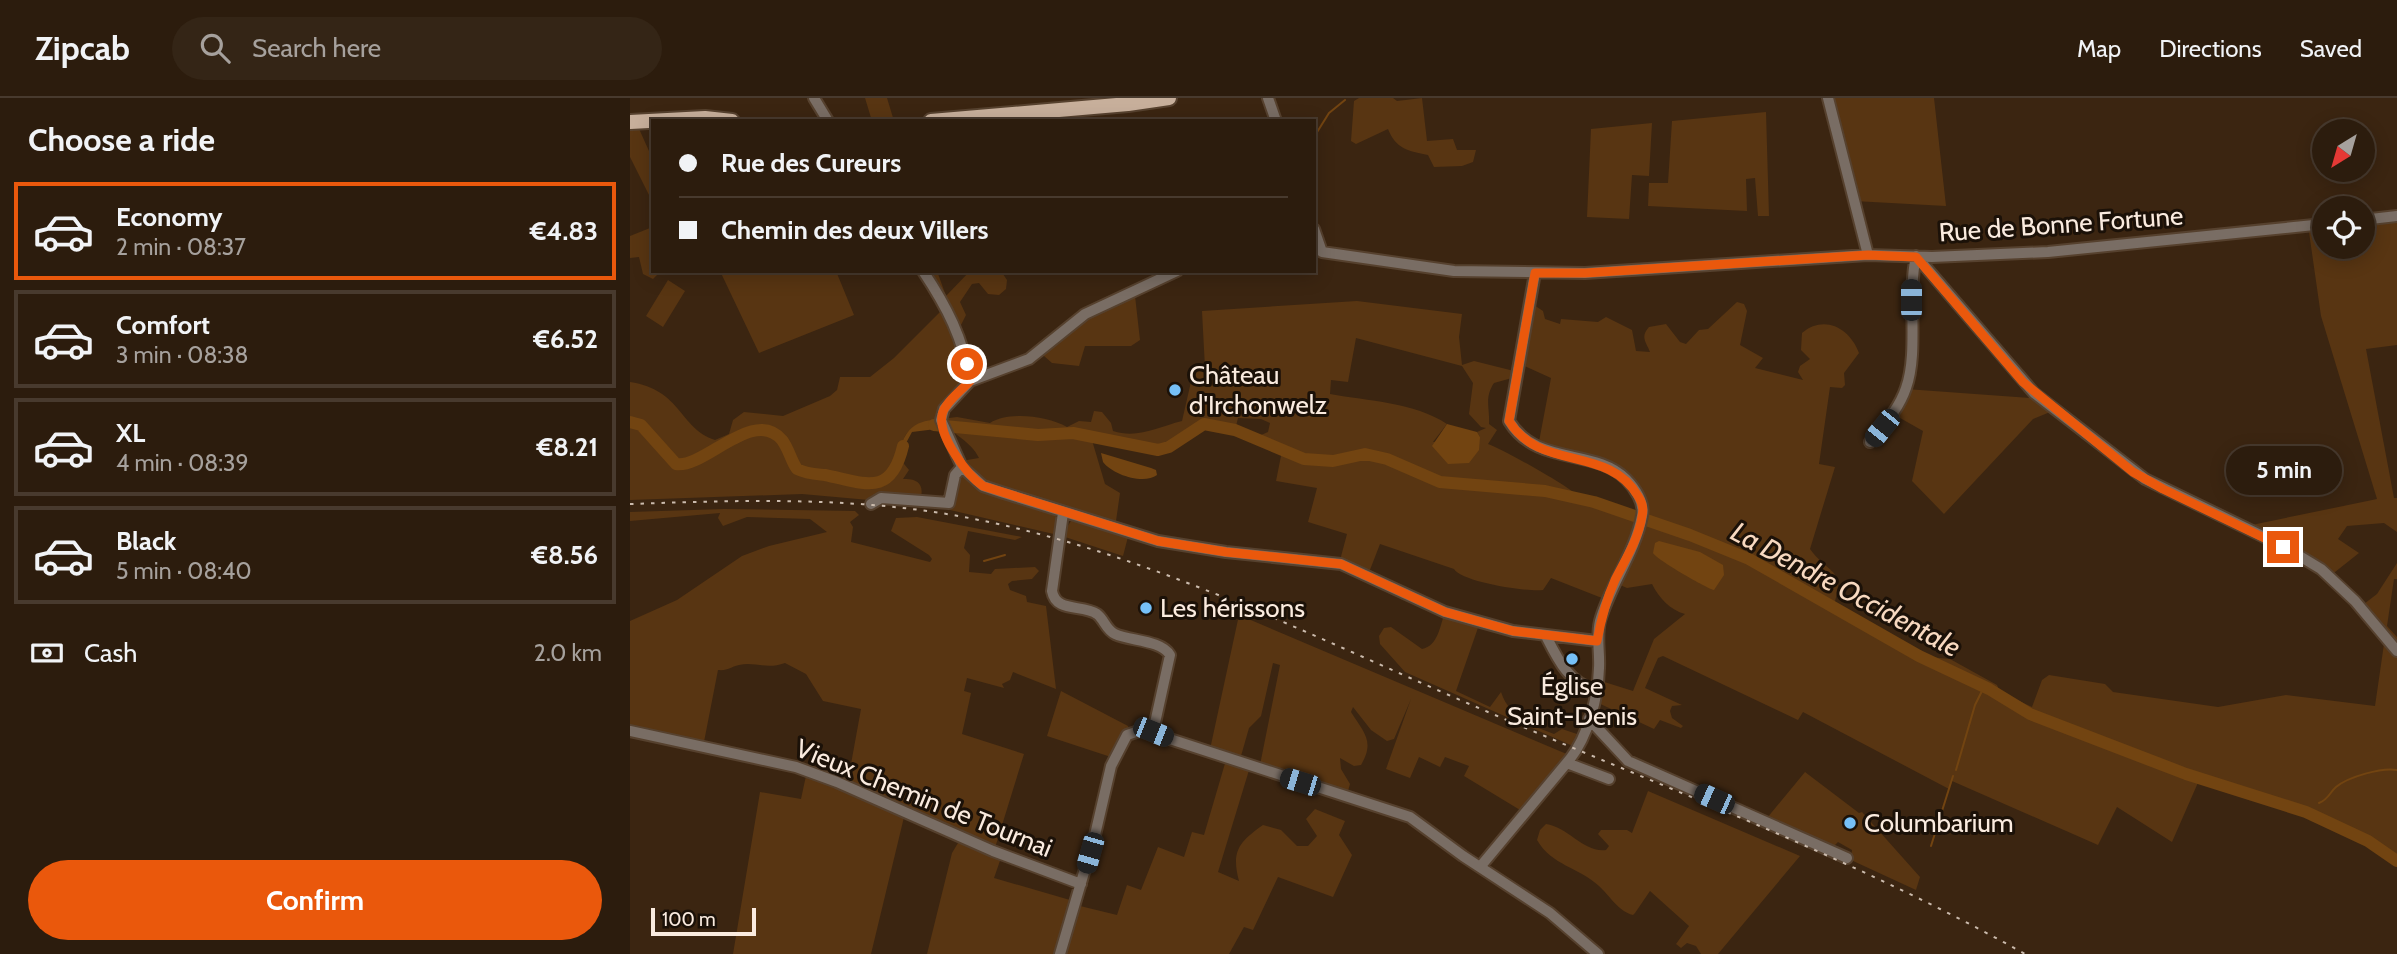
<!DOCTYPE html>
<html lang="en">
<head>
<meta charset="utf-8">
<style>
  :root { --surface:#2c1c0d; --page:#342516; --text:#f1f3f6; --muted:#a6a19d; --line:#483a2e; --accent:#ea580c }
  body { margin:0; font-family:Cabin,sans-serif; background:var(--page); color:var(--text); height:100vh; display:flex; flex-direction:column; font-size:26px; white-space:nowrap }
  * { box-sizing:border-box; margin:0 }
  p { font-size:23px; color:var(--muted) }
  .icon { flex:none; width:38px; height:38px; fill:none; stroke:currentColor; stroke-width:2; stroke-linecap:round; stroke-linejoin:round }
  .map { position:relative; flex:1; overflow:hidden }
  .side { display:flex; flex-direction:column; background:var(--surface); width:630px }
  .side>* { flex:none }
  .hud { position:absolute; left:21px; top:21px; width:665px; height:154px; border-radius:0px; box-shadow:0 4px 18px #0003,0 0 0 2px var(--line); display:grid; align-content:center; height:154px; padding:0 28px; background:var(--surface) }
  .needle { width:46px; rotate:217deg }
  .buttons { position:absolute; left:1682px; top:21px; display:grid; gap:14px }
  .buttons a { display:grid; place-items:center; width:63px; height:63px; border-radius:50%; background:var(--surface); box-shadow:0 4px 18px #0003,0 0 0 2px var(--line); font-size:35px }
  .scale { position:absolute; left:21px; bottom:18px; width:105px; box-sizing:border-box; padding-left:7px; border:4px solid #faebdf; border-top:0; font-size:19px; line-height:24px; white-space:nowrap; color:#faebdf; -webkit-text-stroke:5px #1b1108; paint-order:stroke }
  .end { position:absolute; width:32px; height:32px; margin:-16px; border:9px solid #ea580c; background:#fff; box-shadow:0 0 0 4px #fff }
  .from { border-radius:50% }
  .bubble { position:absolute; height:49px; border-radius:24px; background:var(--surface); box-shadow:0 4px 18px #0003,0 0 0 2px var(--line); font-size:23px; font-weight:800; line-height:49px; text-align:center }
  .car { position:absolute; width:21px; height:42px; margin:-21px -10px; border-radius:9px; box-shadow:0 0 5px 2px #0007; background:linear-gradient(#222 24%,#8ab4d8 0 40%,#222 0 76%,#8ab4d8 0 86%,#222 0) }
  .hud b { display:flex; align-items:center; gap:24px; height:66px; font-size:26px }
  .hud b+b { border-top:2px solid var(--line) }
  .hud i { width:18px; height:18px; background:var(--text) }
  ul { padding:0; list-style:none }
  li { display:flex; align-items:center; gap:21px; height:98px; margin:0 14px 10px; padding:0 14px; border:4px solid var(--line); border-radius:0px }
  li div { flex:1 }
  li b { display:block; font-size:26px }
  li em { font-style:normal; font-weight:800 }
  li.on { border-color:var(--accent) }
  li>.icon { width:63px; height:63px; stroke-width:1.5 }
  h2 { padding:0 28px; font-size:32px; line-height:84px }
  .pay { display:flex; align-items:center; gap:18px; height:77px; padding:0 28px; font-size:26px }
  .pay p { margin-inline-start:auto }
  .primary-button { display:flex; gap:14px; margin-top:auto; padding:14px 28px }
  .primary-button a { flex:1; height:80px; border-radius:42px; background:var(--accent); color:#fff; font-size:28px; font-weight:800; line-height:80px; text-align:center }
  header { display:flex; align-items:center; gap:42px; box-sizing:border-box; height:98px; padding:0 35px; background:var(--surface); border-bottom:2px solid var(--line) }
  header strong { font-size:33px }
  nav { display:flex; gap:38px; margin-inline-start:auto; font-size:24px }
  .search { width:490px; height:63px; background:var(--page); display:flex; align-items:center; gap:18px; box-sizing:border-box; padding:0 24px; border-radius:38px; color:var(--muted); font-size:26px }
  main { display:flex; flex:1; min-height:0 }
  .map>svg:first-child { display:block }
</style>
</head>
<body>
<header>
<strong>Zipcab</strong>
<div class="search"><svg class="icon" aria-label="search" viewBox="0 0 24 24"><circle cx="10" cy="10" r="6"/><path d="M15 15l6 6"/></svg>Search here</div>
<nav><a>Map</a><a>Directions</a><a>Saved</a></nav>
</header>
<main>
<section class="side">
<h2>Choose a ride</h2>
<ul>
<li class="on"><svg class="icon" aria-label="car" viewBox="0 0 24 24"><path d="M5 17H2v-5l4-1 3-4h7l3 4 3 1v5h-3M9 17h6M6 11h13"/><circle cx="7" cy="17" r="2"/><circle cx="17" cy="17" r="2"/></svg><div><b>Economy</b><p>2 min · 08:37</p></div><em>€4.83</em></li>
<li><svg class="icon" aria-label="car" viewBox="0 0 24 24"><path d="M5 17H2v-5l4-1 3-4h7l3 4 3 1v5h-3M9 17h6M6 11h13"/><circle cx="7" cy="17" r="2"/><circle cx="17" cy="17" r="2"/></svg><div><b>Comfort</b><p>3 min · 08:38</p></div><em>€6.52</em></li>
<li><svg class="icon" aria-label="car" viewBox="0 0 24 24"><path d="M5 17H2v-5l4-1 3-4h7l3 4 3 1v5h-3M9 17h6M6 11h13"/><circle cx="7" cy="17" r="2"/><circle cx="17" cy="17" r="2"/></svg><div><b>XL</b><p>4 min · 08:39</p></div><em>€8.21</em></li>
<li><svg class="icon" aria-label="car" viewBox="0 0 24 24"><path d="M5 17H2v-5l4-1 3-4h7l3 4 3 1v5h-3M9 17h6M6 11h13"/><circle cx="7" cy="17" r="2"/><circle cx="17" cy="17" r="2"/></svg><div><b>Black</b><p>5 min · 08:40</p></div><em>€8.56</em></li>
</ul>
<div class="pay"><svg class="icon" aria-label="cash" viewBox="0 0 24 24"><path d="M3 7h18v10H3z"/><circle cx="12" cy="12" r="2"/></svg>Cash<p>2.0 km</p></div>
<div class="primary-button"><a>Confirm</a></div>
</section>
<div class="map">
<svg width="1767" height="856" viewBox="0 0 1767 856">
  <rect width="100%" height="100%" fill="#3b2511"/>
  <path fill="#583512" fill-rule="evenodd" d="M235 0H257L264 23H242Z
    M729 0H763L767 3 792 0 797 43 823 41 827 52H846L843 64 832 68 804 69 798 57C778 53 766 51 758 31L726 46 721 43 724 3Z
    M1198 0H1304L1316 108 1224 103Z
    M1136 14 1139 118H1128L1125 80 1116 81 1117 113 1018 108 1019 85H1038L1042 23Z
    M0 24H6L23 62V105L0 59Z
    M1022 25 1019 78 1002 77 999 121 957 119 961 31Z
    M1767 118V247L1736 251 1764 400H1767V434L1754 425 1717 428 1708 441 1729 455 1700 478 1612 429 1747 401 1691 218 1678 127 1694 126V149H1732L1733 122Z
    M20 130 23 131V173H31L23 181 13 176 9 159 0 160V138Z
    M90 173H206L224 217 129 255Z
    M293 173H307L316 198 340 173H371L377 182 376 191 369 197 358 196 349 185 342 186 330 204 336 217 328 233 337 277 311 321 327 319 360 325C379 313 417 318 437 329L449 323 461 324 464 313 472 314 481 325 483 333C508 341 528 329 552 323L563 275 575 270 572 213 727 203 832 216 829 239 832 267 844 263 884 273 882 280 864 285C854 300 860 310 859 326L867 332 858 346C872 351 945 391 951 401L1011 421 1015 409 987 373 908 349 921 280 890 266 904 207 913 213 915 221 930 226 931 221 968 224 976 219 1002 232 1006 253 1020 254C1016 244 1010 239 1019 229L1036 226 1050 244 1056 246 1069 232 1078 231 1107 204 1114 206 1117 213 1110 247 1133 260 1125 270 1173 282 1168 274 1170 268 1180 261 1171 252 1172 235C1194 216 1220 230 1229 255L1214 275 1215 287 1212 290 1200 289 1189 366 1205 369 1180 451C1201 479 1216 469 1203 510L1289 558 1320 561 1367 587 1370 594 1402 609 1412 582 1419 577 1475 586 1483 594 1588 609 1656 597 1745 608 1755 539 1730 509 1747 496 1767 465V481H1764L1757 528 1767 539V763C1706 722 1639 701 1570 680L1542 744 1487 709 1468 747 1322 683 1319 691 1173 614 1168 622 1033 558 1028 560 1015 590 1052 607 1042 608 1040 613 1042 620 1053 628 1051 630 1030 622 1024 631 964 603 968 582 1003 593 1024 541 1055 516C1040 512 1029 500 1022 486L997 490 990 487 977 502 921 480 913 492C896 494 832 484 824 471L750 446 738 477 709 466 717 436 678 424 687 390 646 383 652 353 624 340 638 334 640 325 631 321 608 320 605 332 574 326 539 349 528 352 461 339 475 386 490 395 485 430 499 435 493 458 432 438 442 421 426 416 428 437 320 412 315 406 325 377 337 362 349 360C341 343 323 337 311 322 281 331 273 327 270 361L279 372 273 381C286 380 294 385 291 399L239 402 172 396 0 402V284C52 292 49 330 85 342L99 336 103 322 114 314 153 318 200 298 207 292 210 279H240L264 260 316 208ZM726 240 832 268 843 285 839 316 851 329 856 330 847 334 850 339 803 344 817 326C784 304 738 303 700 296L701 282 718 284Z
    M38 182 55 193 33 229 16 218Z
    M505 198 510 242 501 248H455L449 268 422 265 414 258V255L454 223Z
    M1276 291 1400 300 1404 295 1425 312 1403 321 1314 416 1282 383 1293 333 1263 316Z
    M94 411 225 413 229 417 220 424 223 429 221 444 300 464 302 461 299 457 261 433 266 420 287 419 392 439 385 442 338 433 334 450 340 457 339 474 361 476 365 471 405 469 409 473 402 481 382 483 378 486 380 492 396 498 397 504 416 508 426 591 383 574 380 582 372 586 374 590 337 580 334 593 341 595 332 636 394 656 364 753 372 757 364 780 440 802 446 807 487 817 497 787 511 792 528 749 554 759 562 734 574 737 596 662 579 656 609 517 939 657 895 715 834 678 839 668 815 659 810 669 789 659 780 680 756 671 781 601 764 641 757 643 741 632 723 609 721 614C734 635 745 643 731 667L724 668 710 660 711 671 720 686 718 693 712 697 629 672 650 567 643 565 631 618 619 630 609 665 620 669 588 774 609 783C601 753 609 744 633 727L651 732 667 748H678L687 738 676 721 685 711 715 723 709 737 722 757 703 799 648 779 623 832 614 829 599 856H297L322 755 331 740 275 715 241 856H103L130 694 171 701 177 673 217 688 231 611 193 603 176 576 155 565C136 572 124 563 109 567 100 569 98 573 88 572L73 649 0 633V523L47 502 112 458 139 448 197 434 180 421 117 419 93 428 88 420 90 415 0 423V414Z
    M815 514 850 524 826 593 860 609 871 594C879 619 902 628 924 636L932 631 953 638 945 649 775 574 750 546 749 538 754 530 761 529 792 551C808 548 810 528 815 514Z
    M431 593 498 628 501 634 484 660 417 638Z
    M1175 674 1229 715 1232 714 1290 779 1286 792 1221 762 1222 752 1208 744 1202 750 1137 720Z
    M1018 693 1170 758 1088 856H1071L1066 848 1057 845 1051 850 1046 846 1059 828 1020 793 1005 815 1003 817C988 813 980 798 969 788 949 769 922 768 907 742L910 732 916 726C938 729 954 755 976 752L979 748 968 736 971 732H997L1002 735Z"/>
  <path fill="#724411" d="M311 322 314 330 282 334 275 347 273 362 268 360C273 334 282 321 311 322Z
    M817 326 847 334 850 339 849 352 839 365 818 366 802 348Z
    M471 355 521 370 526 372 527 377C514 387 483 377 473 364Z
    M1029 443 1070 454 1093 467 1094 477 1084 492C1078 491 1027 462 1023 455L1025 445Z"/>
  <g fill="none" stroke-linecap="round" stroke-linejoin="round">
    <path stroke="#724411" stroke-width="2" d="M684 39 699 15 715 2
      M354 463 375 457
      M1326 672 1345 607 1354 589
      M1689 705C1699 701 1699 695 1706 689 1718 679 1752 669 1767 672
      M1301 748 1323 678"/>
    <path stroke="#724411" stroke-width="12" d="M0 324 11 327 46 366C74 371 124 308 152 342 159 351 161 363 167 371 177 376 185 376 195 377 234 385 261 400 273 348
      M304 327 408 337 443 335 528 352 539 349 574 326 605 332 674 361 703 363 735 356 757 361 810 384 915 393 964 404 1060 437 1119 461 1289 558 1359 591 1400 616 1556 676 1676 714 1738 743 1767 763"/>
    <defs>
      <path id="minor" d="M184 0 198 23
        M638 0 646 23
        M1198 0 1238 157
        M1732 122 1767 118
        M684 131 692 154 824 173 955 175 1238 157 1302 159 1418 154 1694 126
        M1286 158 1404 295 1515 381 1653 448 1691 471 1725 503 1767 553
        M293 173C317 209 333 240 340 283
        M547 173 455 216 399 261 340 283 314 311 311 322 332 369 353 388 371 394 528 443 596 454 711 466 815 514 883 533 967 543
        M1240 344C1254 327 1269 311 1276 290 1289 254 1277 199 1286 158
        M241 406 251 400 319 405 325 377 332 369
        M433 415 422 493C426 515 452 506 467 516 474 521 476 532 485 536 500 543 531 542 540 557L523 634
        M916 538C927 560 939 586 966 592
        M959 621 998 663 1217 760
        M0 633 166 669 207 684 363 753 451 786
        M937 665 979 681
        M850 769 940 661C958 638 968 600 969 570 970 554 966 540 970 523 980 487 1005 455 1012 418 1015 405 1005 390 996 381 964 349 907 369 879 323L905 175
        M430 856 465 737 481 668 497 637 512 632 780 719 833 758 920 815 968 856"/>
      <path id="major" d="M301 23 498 6 539 0
        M0 24 75 20 102 23"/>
    </defs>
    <use href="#minor" stroke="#56412e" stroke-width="14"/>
    <use href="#major" stroke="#56412e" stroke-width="18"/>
    <use href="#minor" stroke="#796d64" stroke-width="10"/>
    <use href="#major" stroke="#c7af9b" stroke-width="14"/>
    <path stroke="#cbbbad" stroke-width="2" stroke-dasharray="3.5 7" stroke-linecap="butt" d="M0 406C117 402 234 398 349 422 524 457 694 544 858 614 1037 691 1224 760 1395 856"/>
  </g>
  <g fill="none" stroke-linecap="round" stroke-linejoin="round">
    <path stroke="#ea580c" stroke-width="9" d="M337 266 340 283C332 292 314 305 312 317 308 338 337 377 353 388L528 443 596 454 711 466 815 514 883 533 967 543C971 522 976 502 985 482 995 462 1009 440 1012 418 1014 411 1012 404 1008 398 978 347 910 374 879 323L905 175H955L1238 157 1286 159 1393 284 1503 374 1533 391 1653 449"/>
  </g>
  <g fill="#76c0f7" stroke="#1b1108" stroke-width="2.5">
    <circle cx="545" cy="292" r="7"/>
    <circle cx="516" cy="510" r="7"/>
    <circle cx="942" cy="561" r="7"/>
    <circle cx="1220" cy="725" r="7"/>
  </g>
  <g text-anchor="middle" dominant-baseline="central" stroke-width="6" stroke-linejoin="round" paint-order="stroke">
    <g font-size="26" fill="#faebdf" stroke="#1b1108">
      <text transform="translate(1431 126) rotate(-4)">Rue de Bonne Fortune</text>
      <text transform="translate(294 700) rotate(22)">Vieux Chemin de Tournai</text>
    </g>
    <g font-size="26" fill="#faebdf" stroke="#1b1108" text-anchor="start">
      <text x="559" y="277">Château<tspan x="559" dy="30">d'Irchonwelz</tspan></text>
      <text x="530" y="510">Les hérissons</text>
      <text x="942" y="588" text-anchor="middle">Église<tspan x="942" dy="30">Saint-Denis</tspan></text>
      <text x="1234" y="725">Columbarium</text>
    </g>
    <g font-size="28" font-style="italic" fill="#f8d9c0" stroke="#1b1108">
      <text transform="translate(1216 491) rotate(28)">La Dendre Occidentale</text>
    </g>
  </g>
</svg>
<div class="buttons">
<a><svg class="needle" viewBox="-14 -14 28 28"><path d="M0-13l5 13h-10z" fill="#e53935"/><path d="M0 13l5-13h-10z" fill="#a6a19d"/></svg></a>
<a><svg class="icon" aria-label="locate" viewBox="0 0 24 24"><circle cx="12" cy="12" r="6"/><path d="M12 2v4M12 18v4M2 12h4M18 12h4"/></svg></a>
</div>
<div class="scale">100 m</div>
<i class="end from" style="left:337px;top:266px"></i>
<i class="end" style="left:1653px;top:449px"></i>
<div class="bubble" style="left:1596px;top:348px;width:116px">5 min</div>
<i class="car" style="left:1281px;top:202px;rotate:0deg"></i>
<i class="car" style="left:1252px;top:330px;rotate:219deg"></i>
<i class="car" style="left:523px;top:634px;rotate:112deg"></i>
<i class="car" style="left:670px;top:684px;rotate:287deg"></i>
<i class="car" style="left:1084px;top:701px;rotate:294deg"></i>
<i class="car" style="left:460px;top:755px;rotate:196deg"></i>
<div class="hud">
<b><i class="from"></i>Rue des Cureurs</b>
<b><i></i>Chemin des deux Villers</b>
</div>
</div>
</main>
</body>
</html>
